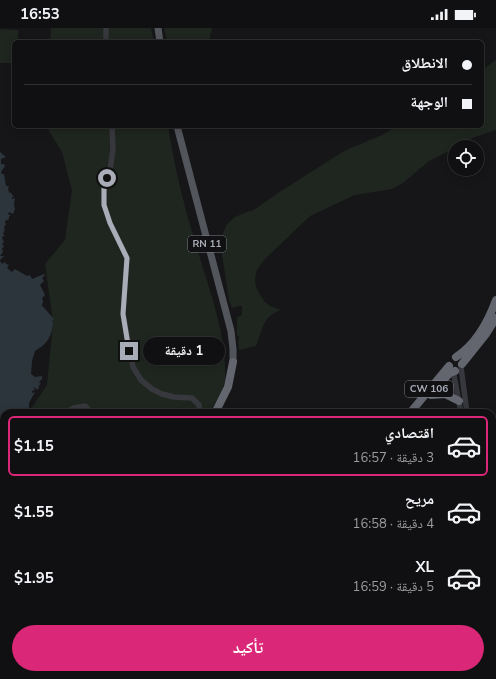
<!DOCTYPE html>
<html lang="ar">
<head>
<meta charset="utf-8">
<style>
  :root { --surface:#101012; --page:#1e1e20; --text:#f1f3f6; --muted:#9c9d9f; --line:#303032; --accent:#db2777 }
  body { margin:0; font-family:"Nunito Sans","Noto Naskh Arabic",sans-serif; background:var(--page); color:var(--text); direction:rtl; height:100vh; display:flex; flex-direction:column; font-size:15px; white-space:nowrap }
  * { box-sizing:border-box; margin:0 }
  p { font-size:13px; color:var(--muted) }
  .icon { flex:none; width:22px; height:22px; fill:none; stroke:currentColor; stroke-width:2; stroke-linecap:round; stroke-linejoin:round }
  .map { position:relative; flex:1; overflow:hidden; direction:ltr }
  .panel { position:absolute; left:0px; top:381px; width:496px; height:270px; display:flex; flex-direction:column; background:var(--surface); border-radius:12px 12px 0 0; box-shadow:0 2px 10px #0003,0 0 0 1px var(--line); direction:rtl }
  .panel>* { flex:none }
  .top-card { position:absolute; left:12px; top:12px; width:472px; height:88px; border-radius:6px; box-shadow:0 2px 10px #0003,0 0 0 1px var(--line); direction:rtl; display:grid; align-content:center; height:88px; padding:0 12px; background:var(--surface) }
  .tools { position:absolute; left:448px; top:112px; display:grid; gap:8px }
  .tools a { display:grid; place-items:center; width:36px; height:36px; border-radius:50%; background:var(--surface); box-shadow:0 2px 10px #0003,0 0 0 1px var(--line); font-size:20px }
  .end { position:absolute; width:18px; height:18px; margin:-9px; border:5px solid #a8adb8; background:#111; box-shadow:0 0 0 2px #111 }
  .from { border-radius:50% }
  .bubble { position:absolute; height:28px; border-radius:14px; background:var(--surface); box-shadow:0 2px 10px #0003,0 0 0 1px var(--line); font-size:13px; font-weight:700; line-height:28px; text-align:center; direction:rtl }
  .top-card b { display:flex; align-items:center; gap:14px; height:38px; font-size:15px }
  .top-card b+b { border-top:1px solid var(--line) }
  .top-card i { width:10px; height:10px; background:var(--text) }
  ul { padding:7px 0 0; list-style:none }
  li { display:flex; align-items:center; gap:12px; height:60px; margin:0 8px 6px; padding:0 4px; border:2px solid transparent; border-radius:6px }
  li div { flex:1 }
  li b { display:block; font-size:15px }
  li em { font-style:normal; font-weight:700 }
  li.selected { border-color:var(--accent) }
  li>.icon { width:36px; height:36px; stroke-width:1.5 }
  .cta { display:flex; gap:8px; margin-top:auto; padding:8px 12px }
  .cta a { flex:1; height:46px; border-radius:24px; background:var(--accent); color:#fff; font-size:16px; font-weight:700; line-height:46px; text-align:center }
  .status { display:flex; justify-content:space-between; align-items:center; height:28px; padding:0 20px; background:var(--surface); direction:ltr }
  .status svg { height:11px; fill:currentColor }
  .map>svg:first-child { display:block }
</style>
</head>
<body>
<div class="status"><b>16:53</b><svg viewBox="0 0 49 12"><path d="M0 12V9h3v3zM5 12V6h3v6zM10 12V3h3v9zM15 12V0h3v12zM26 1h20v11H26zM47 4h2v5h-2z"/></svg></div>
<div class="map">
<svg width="496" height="651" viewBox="0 0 496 651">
  <rect width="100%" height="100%" fill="#161618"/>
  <path fill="#222225" d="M496 426V508L492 507V430Z"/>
  <path fill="#1e261f" d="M51 0H151L154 14H50Z
    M164 0H212L209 14H167Z
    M0 1 18 2V14H14V35H0Z
    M496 32V102L475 109 459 116 449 123 429 133 403 155 392 161 355 167 310 188 264 232 257 242 255 251 256 259 259 265 264 273 270 278 281 282C262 289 263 301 256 318L239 322 238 314 239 310 237 307V289L242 287V278H238L232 280 229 272 221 220V210L227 196 235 189 247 184 254 182 275 167 344 123 382 107 397 98H482V42Z
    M49 98H168C174 136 183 174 194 210 206 253 228 307 225 352 224 361 214 377 209 385H28L47 357 53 294 45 236 65 212 72 162 62 124 49 103Z
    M4 404V647H57V651H0V408Z"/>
  <path fill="#2c353c" d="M0 124 6 129 1 131V136H4L5 138 1 144 2 146H4L6 158H9L8 160 9 165 10 164 14 169H12V171L15 170 14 177 15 181 13 186 9 184 8 186 11 188H9V191L5 193V195L7 196 5 197 4 201H5L3 206 5 208H3L2 210 4 214 2 216 4 219 2 220 3 224 0 228H4L0 232Z
    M0 233 2 236 5 234 6 236 9 237 7 240 12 244 15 241 27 248 30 247 32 251 44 246 45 247 42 250 44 253 40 257 45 267 42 270 43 273 42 278C45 280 51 288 54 291L52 293 53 294C52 309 47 316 35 323L32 333 31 346 35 349 42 348V351L39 354 41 356 39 357V359L38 362 33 359 35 362 32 363V365L35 364 29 375V380L26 383 21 382 19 385H4V390L1 391 0 398Z"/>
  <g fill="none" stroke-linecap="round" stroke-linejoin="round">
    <path stroke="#37383d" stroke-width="5.5" d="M106 14V0
      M112 98 113 121 110 142 104 159V177L110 195 127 230 123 286 133 339 141 352 152 361 162 366 174 369 192 370 199 377 200 385
      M461 339 467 385
      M453 342 461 385
      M64 385 74 380 85 378 88 381V385
      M492 422 496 418
      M0 434 4 432
      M492 547 495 568
      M492 581 496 590
      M492 599 496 597
      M63 647V651
      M241 647 244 651
      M491 647 492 651
      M168 651 173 647
      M277 651 279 647
      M285 651 288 647
      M318 651 321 647
      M335 651 337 647
      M352 651 355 647
      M382 651 384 647
      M407 651 409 647
      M416 651 419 647
      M440 651 443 647"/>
    <path stroke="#53555c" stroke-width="7" d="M158 0 160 14
      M177 98 231 303 233 321V334"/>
    <path stroke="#63666e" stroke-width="8" d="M456 329C476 316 488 294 496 272
      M462 336 486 306 496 290
      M443 352 450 345 455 343
      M431 367 445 366 459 373
      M215 385 228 359 233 334
      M410 385 449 338
      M69 647V651
      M78 647 79 651
      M134 651 138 647
      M143 651 147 647"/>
  </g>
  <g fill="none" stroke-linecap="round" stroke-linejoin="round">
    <path stroke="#a8adb8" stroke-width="5" d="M107 150 104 159V177L110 195 127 230 123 286 129 323"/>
  </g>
  <g text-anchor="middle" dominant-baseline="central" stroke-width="4" stroke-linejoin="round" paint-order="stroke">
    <g fill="#111113" stroke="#7b7e86" stroke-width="1">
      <rect x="188" y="208" width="38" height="16" rx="3"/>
      <rect x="405" y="353" width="48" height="16" rx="3"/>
    </g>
    <g font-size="10" font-weight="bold" fill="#a8adb8">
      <text x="207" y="216">RN 11</text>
      <text x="429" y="361">CW 106</text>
    </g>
  </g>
</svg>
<div class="tools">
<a><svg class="icon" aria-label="locate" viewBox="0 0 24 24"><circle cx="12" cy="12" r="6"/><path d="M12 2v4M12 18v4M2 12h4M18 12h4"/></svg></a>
</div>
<i class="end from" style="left:107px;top:150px"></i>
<i class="end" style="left:129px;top:323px"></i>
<div class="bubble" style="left:143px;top:309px;width:82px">1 دقيقة</div>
<div class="top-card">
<b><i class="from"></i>الانطلاق</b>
<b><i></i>الوجهة</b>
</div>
<section class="panel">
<ul>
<li class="selected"><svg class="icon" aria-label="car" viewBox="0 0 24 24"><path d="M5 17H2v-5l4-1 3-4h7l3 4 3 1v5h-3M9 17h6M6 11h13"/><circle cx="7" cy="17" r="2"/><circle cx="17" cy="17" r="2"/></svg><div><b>اقتصادي</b><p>3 دقيقة · 16:57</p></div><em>$1.15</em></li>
<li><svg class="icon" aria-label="car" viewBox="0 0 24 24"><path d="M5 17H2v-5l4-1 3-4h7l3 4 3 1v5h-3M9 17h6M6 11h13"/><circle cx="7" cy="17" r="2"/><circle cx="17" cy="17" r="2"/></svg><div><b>مريح</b><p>4 دقيقة · 16:58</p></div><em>$1.55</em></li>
<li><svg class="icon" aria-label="car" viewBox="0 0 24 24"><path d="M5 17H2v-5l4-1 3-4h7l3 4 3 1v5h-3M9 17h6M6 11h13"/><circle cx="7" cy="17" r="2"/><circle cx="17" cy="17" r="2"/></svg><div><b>XL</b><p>5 دقيقة · 16:59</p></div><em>$1.95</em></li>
</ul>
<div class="cta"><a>تأكيد</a></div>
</section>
</div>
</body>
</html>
